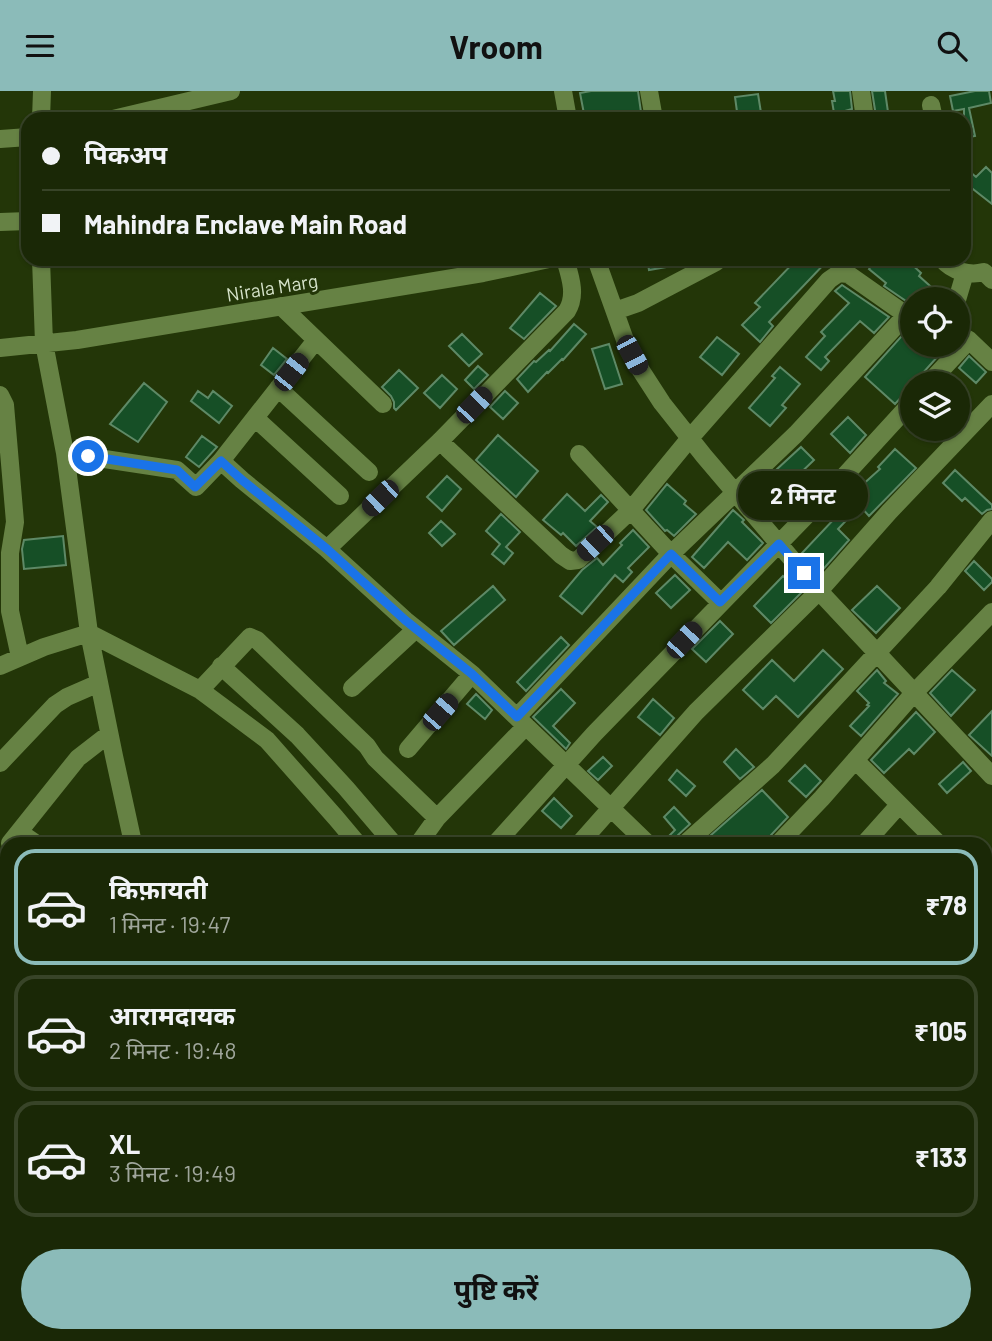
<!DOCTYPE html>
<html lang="hi">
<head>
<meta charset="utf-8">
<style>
  :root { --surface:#1a2806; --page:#273414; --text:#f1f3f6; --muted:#9fa69b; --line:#384428; --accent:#8bbbb9 }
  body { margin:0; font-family:Barlow,"Noto Sans Devanagari",sans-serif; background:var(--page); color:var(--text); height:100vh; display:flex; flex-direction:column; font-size:26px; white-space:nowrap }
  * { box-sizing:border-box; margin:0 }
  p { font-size:23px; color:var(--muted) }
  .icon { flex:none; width:38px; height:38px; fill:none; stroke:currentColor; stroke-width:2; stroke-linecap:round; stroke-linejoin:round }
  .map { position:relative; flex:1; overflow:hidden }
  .drawer { position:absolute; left:0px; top:746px; width:992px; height:506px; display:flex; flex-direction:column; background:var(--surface); border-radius:21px 21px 0 0; box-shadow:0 2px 5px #0004,0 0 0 2px var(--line) }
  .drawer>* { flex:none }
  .hud { position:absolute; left:21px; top:21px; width:950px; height:154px; border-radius:21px; box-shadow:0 2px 5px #0004,0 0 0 2px var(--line); display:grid; align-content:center; height:154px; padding:0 21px; background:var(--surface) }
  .fabs { position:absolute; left:900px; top:196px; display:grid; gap:14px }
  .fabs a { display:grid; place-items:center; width:70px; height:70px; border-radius:50%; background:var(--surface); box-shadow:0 2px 5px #0004,0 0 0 2px var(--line); font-size:35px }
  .end { position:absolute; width:32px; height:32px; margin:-16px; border:9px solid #1a73e8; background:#fff; box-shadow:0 0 0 4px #fff }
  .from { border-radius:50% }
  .bubble { position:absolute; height:49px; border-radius:24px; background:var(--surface); box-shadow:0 2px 5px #0004,0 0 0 2px var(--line); font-size:23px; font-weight:700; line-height:49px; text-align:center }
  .car { position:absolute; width:21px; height:42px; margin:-21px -10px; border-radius:9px; box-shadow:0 0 5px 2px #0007; background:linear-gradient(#222 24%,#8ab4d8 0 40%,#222 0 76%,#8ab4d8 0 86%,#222 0) }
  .hud b { display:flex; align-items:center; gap:24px; height:66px; font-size:26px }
  .hud b+b { border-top:2px solid var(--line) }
  .hud i { width:18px; height:18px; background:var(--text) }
  ul { padding:12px 0 0; list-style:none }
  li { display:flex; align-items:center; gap:21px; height:116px; margin:0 14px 10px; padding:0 7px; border:4px solid var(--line); border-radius:21px }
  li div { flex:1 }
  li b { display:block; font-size:26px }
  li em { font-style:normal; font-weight:700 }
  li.selected { border-color:var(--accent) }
  li>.icon { width:63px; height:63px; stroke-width:1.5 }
  .button { display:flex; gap:14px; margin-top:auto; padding:14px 21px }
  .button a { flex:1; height:80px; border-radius:42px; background:var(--accent); color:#111; font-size:28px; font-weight:700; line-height:80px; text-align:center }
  header { display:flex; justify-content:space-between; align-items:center; height:91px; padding:0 21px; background:var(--accent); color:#111; font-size:32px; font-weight:700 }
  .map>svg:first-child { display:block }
</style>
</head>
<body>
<header><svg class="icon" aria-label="menu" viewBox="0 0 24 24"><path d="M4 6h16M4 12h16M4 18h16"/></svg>Vroom<svg class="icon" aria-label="search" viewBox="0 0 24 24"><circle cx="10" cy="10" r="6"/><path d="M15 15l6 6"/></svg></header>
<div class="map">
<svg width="992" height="1250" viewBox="0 0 992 1250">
  <rect width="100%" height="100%" fill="#233608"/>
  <path fill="#164f26" stroke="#5e8966" stroke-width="2" d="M591 0H638L642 28H585L580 2Z
    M833 0H850L852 18 845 20 847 28H835L832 10H835Z
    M872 0H885L889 28H873L875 19Z
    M975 0H989L991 12 969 17 975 45 964 47V18L953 20 950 5Z
    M758 3 762 28H738L735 6Z
    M986 76 992 82V113L964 91V87L969 80 976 86Z
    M647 168H683L684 173 649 179Z
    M797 168H829L769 231 773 235 760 251 742 234 760 216 755 212Z
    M877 168H906L921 182 919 185 938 202 932 208H912V213L909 212 884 195 886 192 869 178Z
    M842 194 889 226 874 242 860 230 825 266 829 270 821 279 806 266 825 245 821 241 849 212 835 200Z
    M540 202 556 215 524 248 510 237Z
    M574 233 586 243 563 269 562 268 548 282 547 281 528 301 517 288 534 270 536 271 549 259 550 260Z
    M908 238 912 239V254H927L939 264 921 284 918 292H912V300L904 303 895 313 865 286Z
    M462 243 482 263 469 275 449 255Z
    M717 246 739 263 722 284 700 266Z
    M609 253 622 293 605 298 592 258Z
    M273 257 287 268 274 284 261 274Z
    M969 265 986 281 976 292 959 277Z
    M478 275 488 284 474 298 465 289Z
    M780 276 800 293 782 314 786 317 770 335 749 317 775 287 772 285Z
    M399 279 418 297 396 319 394 317V311L391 305 382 296Z
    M442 284 457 298 440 317 424 302Z
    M144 292 167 311 138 351 110 333Z
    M198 300 208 307 213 300 232 315 219 332 191 310Z
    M505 300 518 312 503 328 490 316Z
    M848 326 866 344 850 362 831 343Z
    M498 344 538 380 516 406 476 369Z
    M202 345 217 356 199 376 186 366Z
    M801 356 814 369 789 393 784 388 759 411 751 402Z
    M895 358 916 377 869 425 860 415 838 438 849 449 819 483 802 462 836 426 828 418 837 409 841 413 880 378 878 376Z
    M955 379 992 414V418L987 419 982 423 965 407 962 410 943 392Z
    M447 385 461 398 442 420 427 406Z
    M667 393 686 410 684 413 696 423 674 445 667 439 665 440 646 419Z
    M567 403 585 420 601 404 608 411 590 430 597 436 576 455 563 442 561 444 543 429Z
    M733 419 744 429 742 431 763 452 747 469 728 451 704 477 692 466Z
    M501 423 520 441 506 456 513 462 504 473 492 463 500 453 486 440Z
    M441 430 455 443 442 455 429 442Z
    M633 439 649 456 628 477 632 481 623 491 615 484 582 523 560 505 582 479 597 467 603 474 622 454 620 452Z
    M63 445 66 474 24 478 22 458 24 449Z
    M974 470 992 488V491L984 499 965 480Z
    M675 484 690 499 671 517 656 502Z
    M783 485 801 502 771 532 754 515Z
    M493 495 505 509 454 554 441 540Z
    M877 495 900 517 876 542 852 519Z
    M720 530 733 543 706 571 692 558Z
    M561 546 569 554 526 600 517 591Z
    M823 559 843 578 798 626 776 605 763 618 743 599 772 569 794 590Z
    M877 579 886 590 884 592 898 603 861 645 850 635 869 615 867 614 869 612 857 600Z
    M952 579 975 599 951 625 930 602Z
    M561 598 575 612 553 635 570 652 566 658 533 626Z
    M476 603 492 619 485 628 467 613Z
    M653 608 674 627 660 644 638 626Z
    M992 620V665L969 644Z
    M916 621 935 641 914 663 909 658 884 682 871 669Z
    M736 658 754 676 740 688 724 671Z
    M603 666 612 675 598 689 588 680Z
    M963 671 971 680 947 702 939 693Z
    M805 674 821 690 806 706 789 690Z
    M677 679 695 695 686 705 669 689Z
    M762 699 788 726 771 744 768 752H702Z
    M554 707 572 725 561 737 542 720Z
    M674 716 690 733 678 744 675 752H662L675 739 664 726Z"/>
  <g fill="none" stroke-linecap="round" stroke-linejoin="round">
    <path stroke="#668244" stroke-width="18" d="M563 0 568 28
      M649 0 654 28
      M861 0 864 21
      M931 14 934 28
      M41 28 42 0
      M113 28 231 0
      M0 48 28 46
      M0 131 28 130
      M41 168 44 252 65 362 89 542 114 665 133 752
      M596 168 625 249 640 278 662 312 704 365 819 500 992 685
      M942 168C952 180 969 185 984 181L992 189
      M957 209 965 182
      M281 215 383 313
      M615 220 638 212 716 171
      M957 239 959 243 969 249 992 271
      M0 257 77 249 483 182 549 168
      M929 292 969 249
      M278 297 369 381
      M0 304 5 314 15 431 10 462V520L20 566
      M255 327 340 405
      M448 358 561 464 570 470 578 469 630 420 690 347 829 189 839 182 848 183 912 228
      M65 362 177 379 196 396 221 370 242 389 327 458 405 529 472 583 647 752
      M579 363 671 463 720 511
      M221 370 316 249
      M327 458 440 350 567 220C577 204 570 185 565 168
      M0 575 44 556 89 542 200 599 267 649 336 727 357 752
      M221 575 297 644 346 697 393 752
      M352 597 416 538
      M200 599 250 546 257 549 367 655 375 667 437 727
      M517 626 671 463 796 343 907 223
      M408 658 472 583
      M855 669 938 752
      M0 672 55 614 67 606 99 592
      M19 741 35 752
      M10 752 78 667 109 643
      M419 752 437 727 526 635
      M496 752 594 643 836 394 912 311
      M580 752 696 621 819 500 889 421 992 313
      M686 752 773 674 938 496 992 429
      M779 752 822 707 914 602 992 521
      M865 752 899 714
      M0 797 7 802
      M985 803 992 810
      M0 852 7 856
      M985 888 992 877
      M985 974 992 959
      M0 1054 7 1047
      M985 1150 992 1149
      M0 1223 7 1227
      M41 1244 54 1250
      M279 1244 281 1250
      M639 1244 642 1250
      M701 1244 704 1250
      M767 1244 775 1250
      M922 1244 924 1246 968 1244
      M985 1244 992 1243
      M69 1250 74 1244
      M469 1250 473 1244
      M556 1250 569 1244"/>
  </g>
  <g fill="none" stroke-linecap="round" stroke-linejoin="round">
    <path stroke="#1a73e8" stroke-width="9" d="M88 365 177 379 195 396 221 370 242 389 327 458 405 529 472 583 517 626 671 463 720 511 779 453 804 482"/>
  </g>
  <g text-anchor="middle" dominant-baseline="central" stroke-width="6" stroke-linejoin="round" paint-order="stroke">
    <g font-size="19" fill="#d6e3ca" stroke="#233608">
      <text transform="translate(272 196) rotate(-9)">Nirala Marg</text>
    </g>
  </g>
</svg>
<div class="fabs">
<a><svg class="icon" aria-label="locate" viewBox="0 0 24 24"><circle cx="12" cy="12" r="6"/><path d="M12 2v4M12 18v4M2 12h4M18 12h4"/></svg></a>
<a><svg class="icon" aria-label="layers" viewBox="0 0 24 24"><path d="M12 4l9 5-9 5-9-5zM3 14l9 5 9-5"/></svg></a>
</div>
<i class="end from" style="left:88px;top:365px"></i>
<i class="end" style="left:804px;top:482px"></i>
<div class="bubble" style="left:738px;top:380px;width:130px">2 मिनट</div>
<i class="car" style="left:632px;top:264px;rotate:152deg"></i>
<i class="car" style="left:291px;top:281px;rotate:38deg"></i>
<i class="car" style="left:474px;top:314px;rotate:44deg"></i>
<i class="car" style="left:380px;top:407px;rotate:226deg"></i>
<i class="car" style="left:595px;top:452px;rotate:227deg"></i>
<i class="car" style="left:684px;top:549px;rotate:43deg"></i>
<i class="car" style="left:440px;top:621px;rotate:41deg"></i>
<div class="hud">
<b><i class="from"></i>पिकअप</b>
<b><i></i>Mahindra Enclave Main Road</b>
</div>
<section class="drawer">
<ul>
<li class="selected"><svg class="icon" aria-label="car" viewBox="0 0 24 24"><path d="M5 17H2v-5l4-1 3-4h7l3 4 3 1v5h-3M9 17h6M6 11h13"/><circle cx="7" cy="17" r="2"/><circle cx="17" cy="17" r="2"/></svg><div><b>किफ़ायती</b><p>1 मिनट · 19:47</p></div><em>₹78</em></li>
<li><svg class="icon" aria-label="car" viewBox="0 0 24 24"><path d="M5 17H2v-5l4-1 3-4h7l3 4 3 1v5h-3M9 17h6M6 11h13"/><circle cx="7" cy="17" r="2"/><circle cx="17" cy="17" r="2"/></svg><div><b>आरामदायक</b><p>2 मिनट · 19:48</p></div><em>₹105</em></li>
<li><svg class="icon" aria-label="car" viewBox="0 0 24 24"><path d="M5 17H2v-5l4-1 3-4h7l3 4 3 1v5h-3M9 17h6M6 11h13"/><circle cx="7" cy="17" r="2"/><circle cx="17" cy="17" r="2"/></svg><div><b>XL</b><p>3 मिनट · 19:49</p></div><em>₹133</em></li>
</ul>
<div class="button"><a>पुष्टि करें</a></div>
</section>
</div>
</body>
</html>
